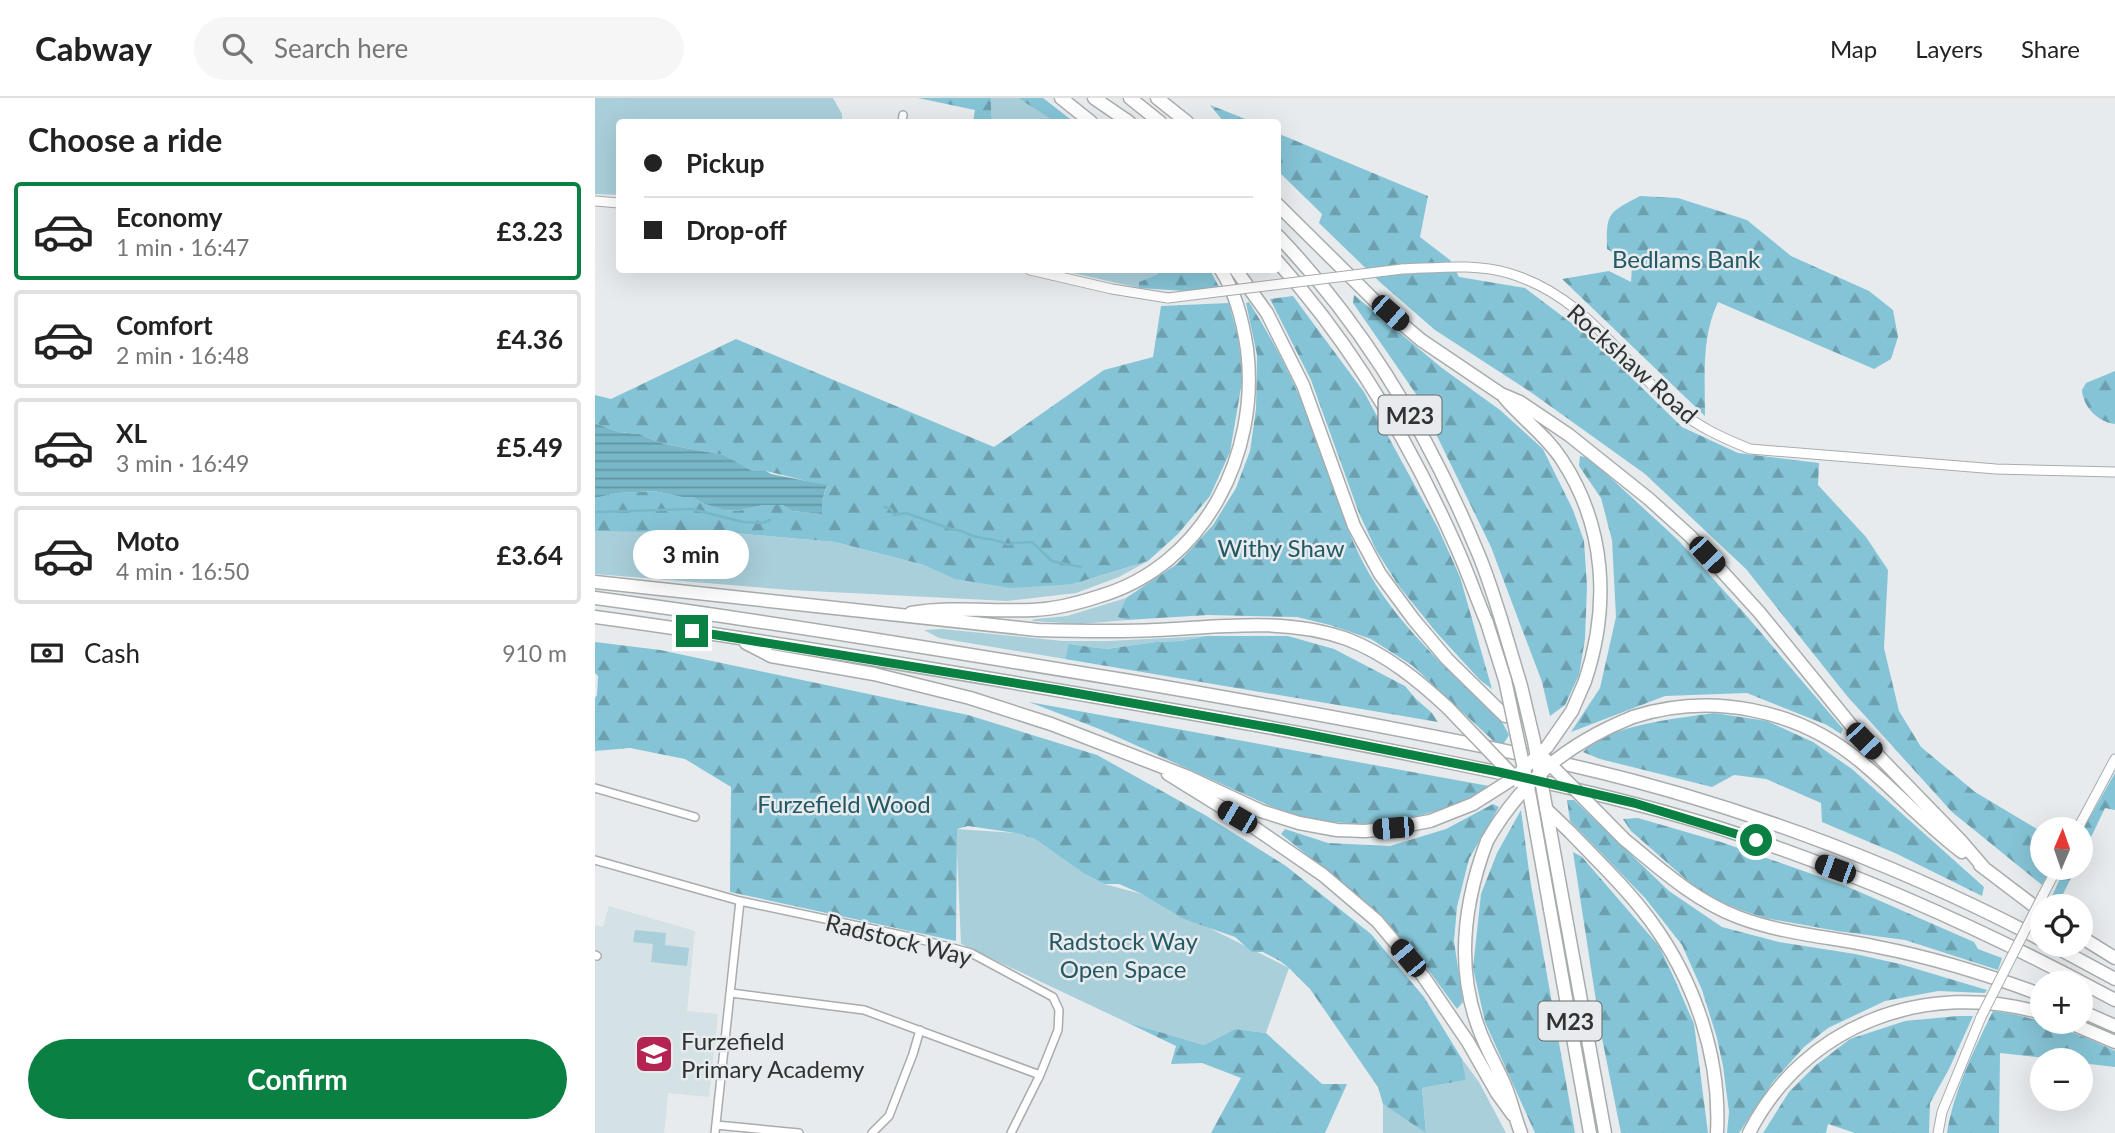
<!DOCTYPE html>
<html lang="en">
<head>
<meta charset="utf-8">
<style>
  :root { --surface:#fff; --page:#f6f6f6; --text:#222; --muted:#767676; --line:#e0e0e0; --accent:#0b8043 }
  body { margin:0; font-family:Lato,sans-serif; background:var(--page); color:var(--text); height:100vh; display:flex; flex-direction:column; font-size:26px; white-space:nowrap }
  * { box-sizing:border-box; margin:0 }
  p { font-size:23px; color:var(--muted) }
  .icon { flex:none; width:38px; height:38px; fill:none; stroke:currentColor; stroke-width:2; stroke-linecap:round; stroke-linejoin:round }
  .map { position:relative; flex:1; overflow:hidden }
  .sheet { display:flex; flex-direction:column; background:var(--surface); width:595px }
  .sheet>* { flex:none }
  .hud { position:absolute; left:21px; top:21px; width:665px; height:154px; border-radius:7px; box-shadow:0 7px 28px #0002; display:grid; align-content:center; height:154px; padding:0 28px; background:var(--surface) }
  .needle { width:46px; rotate:2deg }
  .controls { position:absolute; left:1435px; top:719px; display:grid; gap:14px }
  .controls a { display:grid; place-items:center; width:63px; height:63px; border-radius:50%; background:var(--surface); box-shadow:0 7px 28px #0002; font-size:35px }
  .end { position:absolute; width:32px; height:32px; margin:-16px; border:9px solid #0b8043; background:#fff; box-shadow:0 0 0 4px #fff }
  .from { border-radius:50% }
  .bubble { position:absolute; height:49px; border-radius:24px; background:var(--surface); box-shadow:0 7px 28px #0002; font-size:23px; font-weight:700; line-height:49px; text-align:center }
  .car { position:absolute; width:21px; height:42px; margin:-21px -10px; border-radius:9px; box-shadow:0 0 5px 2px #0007; background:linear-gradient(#222 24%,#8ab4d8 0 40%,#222 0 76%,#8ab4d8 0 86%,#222 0) }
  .hud b { display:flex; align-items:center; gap:24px; height:66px; font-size:26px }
  .hud b+b { border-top:2px solid var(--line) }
  .hud i { width:18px; height:18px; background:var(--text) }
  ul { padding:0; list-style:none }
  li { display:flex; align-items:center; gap:21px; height:98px; margin:0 14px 10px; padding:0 14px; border:4px solid var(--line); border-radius:7px }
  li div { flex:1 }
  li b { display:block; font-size:26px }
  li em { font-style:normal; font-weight:700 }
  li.selected { border-color:var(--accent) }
  li>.icon { width:63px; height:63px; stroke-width:1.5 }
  h2 { padding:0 28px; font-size:32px; line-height:84px }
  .pay { display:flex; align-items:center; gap:18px; height:77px; padding:0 28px; font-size:26px }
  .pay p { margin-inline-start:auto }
  .button { display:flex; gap:14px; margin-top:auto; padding:14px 28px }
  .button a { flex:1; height:80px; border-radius:42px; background:var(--accent); color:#fff; font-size:28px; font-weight:700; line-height:80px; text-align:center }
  header { display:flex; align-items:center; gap:42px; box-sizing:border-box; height:98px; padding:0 35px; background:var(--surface); border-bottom:2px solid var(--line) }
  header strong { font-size:33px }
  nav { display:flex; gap:38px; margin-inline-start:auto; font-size:24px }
  .search { width:490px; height:63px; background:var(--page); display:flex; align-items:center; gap:18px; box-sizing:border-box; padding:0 24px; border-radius:38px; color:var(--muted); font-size:26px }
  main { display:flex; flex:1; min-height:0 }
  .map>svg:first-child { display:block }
</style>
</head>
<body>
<header>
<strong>Cabway</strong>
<div class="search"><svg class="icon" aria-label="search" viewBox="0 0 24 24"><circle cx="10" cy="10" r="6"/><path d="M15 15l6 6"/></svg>Search here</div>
<nav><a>Map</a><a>Layers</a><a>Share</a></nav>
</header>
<main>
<section class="sheet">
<h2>Choose a ride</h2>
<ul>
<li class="selected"><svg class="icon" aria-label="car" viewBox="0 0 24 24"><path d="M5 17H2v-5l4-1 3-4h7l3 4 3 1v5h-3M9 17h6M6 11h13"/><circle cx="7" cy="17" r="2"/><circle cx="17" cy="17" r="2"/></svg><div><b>Economy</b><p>1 min · 16:47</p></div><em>£3.23</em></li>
<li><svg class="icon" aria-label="car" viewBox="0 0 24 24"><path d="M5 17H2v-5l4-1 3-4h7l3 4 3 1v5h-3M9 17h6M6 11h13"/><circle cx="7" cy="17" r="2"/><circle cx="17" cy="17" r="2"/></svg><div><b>Comfort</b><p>2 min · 16:48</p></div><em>£4.36</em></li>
<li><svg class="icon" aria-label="car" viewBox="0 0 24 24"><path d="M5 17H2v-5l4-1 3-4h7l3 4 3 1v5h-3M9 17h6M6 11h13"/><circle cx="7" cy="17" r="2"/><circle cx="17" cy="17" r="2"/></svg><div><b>XL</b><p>3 min · 16:49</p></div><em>£5.49</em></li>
<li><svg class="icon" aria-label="car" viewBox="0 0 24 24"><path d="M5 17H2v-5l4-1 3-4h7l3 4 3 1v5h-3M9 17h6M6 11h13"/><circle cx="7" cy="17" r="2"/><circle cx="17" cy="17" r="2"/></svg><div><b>Moto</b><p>4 min · 16:50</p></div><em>£3.64</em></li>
</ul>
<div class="pay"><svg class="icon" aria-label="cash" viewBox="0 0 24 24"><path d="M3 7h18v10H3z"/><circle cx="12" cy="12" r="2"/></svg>Cash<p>910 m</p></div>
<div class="button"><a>Confirm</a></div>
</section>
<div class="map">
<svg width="1520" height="1035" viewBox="0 0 1520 1035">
  <defs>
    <pattern id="forest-firs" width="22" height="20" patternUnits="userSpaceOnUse" patternTransform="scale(1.75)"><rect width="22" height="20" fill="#85c4d6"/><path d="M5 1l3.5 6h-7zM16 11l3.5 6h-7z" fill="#6da0ae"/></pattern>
    <pattern id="water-rules" width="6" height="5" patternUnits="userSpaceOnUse" patternTransform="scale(1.75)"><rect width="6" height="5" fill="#78b7c8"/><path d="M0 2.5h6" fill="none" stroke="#6395a3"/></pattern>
  </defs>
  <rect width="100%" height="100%" fill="#e7ebed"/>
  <path fill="#d4e1e5" d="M14 808 100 833 92 913 123 916 114 999 73 995 69 1035H0V827L8 829Z"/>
  <path fill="#a9cfda" d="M0 0H238L247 16V24H24V97L0 96Z
    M396 0H423L454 20 457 24H422L396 21Z
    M477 172H561L563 176 544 184V190L478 175Z
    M0 432 138 435 240 444 329 467 366 482 478 486 553 463 524 479 481 495 412 503 196 492 0 476Z
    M531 500 522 519 532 522 486 526 436 523 440 521 472 518Z
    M347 531 468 543H513L612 538 586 543 561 544 510 551 475 546 470 561 344 540 329 532Z
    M361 731 421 735 440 741 488 775 509 786 547 796 694 870 671 935 640 931 609 947 531 924 366 846Z
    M40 832 71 835 70 847 94 850 92 868 56 864 58 846 38 844Z
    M867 961 884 984 911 1035H788V1006L831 1034 827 990 871 982Z"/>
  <path fill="url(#forest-firs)" d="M323 0H396V21L422 24H378L380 12Z
    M423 0H448L479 24H457L454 20Z
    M615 7 658 24H629Z
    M682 35 833 98 825 139 855 162 864 179 930 190 995 239 1087 329 1143 355 1224 365 1223 387 1271 439 1293 472 1289 550 1304 613 1326 649 1380 694 1447 734V770H1456L1447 787 1357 714 1252 598 1151 471 1050 376 937 295 840 232 787 186 724 125 727 116 683 73Z
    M1045 98 1083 100 1152 122 1196 158 1274 193 1298 212 1303 239 1296 261 1279 271 1123 204C1106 240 1110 279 1110 318L967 181 1014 173 1036 184 1037 168 1012 151C1011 113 1014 115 1045 98Z
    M561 172H615L624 189 591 193 544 190V184L563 176Z
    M759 197 847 270 905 312 948 351 978 412 989 443 992 488 990 541 984 577 970 607 955 618 947 584 896 449 823 299 758 205Z
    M698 198 769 294 843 430 865 479 897 591 885 582 841 534 803 487 781 452 764 415 716 282 675 201Z
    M654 204C678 242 698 281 715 323 735 374 747 429 775 477 808 534 861 578 907 624L914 637 906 650 818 568 776 541 735 527 702 519 613 517 532 522 522 519 531 500 582 466 618 427 641 390 655 353 661 311 662 257 651 205Z
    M634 205 643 239 648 278 635 354 615 398 583 436 553 463 478 486 416 490 360 481 329 467 240 444 138 435 0 433V400L23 395 59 393 87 399H98L107 405 130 412 142 413 168 407H188L197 413 227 416V403L232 388 171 373H156L129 357 69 346 44 336 23 334 0 325V297L16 301 141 241 399 349 509 272 558 259 566 208Z
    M1520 273V326C1503 324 1488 309 1487 292L1491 285Z
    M985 358 994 360 1083 442 1150 516 1248 631 1246 636 1232 627 1152 595 1070 598 976 634 1005 590 1021 519 1017 442 1006 400 984 368Z
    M612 538H693L739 551 810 588 821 601 837 615 843 624 470 561 474 546 511 551 561 544 586 543Z
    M0 544 65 552 373 617 502 657 610 717 691 768 776 836 829 899 867 961 871 982 827 990 831 1035 788 1006 783 989 715 891 694 870 685 863 668 854H657L640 839 589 821 547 796 524 786H509L488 775 440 741 421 735 373 728 362 731 361 843 135 794 136 689 90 661 35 650 0 653V600L2 597 3 578 0 575Z
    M434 604 894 688 870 704 814 721 768 726 722 723 682 711 507 632Z
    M1119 615 1172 623 1218 644 1257 671 1389 789 1387 798 1300 755 1227 724 1226 705 1171 681 1139 677 1117 689 1005 661 988 654C1012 627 1084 620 1119 615Z
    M1520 675V712L1510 710 1486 760V735Z
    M972 702H979L1074 793 1127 829 1184 844 1260 856 1305 866 1392 892 1390 895 1343 893 1290 903 1233 930 1209 949 1178 984 1144 1035H1132L1134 1014 1128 968 1122 940 1107 892 1087 847 1050 800 975 723Z
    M898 706 904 709 874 761 862 809 859 843 868 904 862 911 829 866 759 795 686 736 690 731 733 745 795 748 851 731Z
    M926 712 935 781 980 1035H940L890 924 878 870 886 796 902 755Z
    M1043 720 1129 745 1251 788 1379 844 1383 851 1407 860 1403 872 1310 842 1242 833 1170 820 1146 812 1109 797 1036 733 1028 721Z
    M978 754 987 759 1064 848 1080 882 1099 926 1113 1035H1026L1006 935Z
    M1470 770H1481L1462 808 1457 798Z
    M1398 913C1440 918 1481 935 1520 953V969L1486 965V962H1467L1405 955 1404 1035H1352C1359 992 1379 952 1398 913Z
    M1363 918H1378L1354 971 1335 1005 1334 1035H1260L1233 1026 1231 1035H1168L1194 994 1221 967 1255 941 1310 923Z
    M531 924 609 947 640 931 671 935 727 986H752L730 1035H616L646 980 607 965 576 966 581 948Z"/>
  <path fill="url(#water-rules)" d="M0 325 23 334 44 336 69 346 129 357 157 373H171L176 376 232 387 227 403V416L197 413 188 407H168L142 413 129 412 107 405 98 399H87L59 393 23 395 0 400Z"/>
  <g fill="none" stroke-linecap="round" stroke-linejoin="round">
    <path stroke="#78b7c8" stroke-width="2.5" d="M290 409 296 411 299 417 311 415 356 431C365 431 370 435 378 438 391 442 399 440 413 447L419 445 437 444 457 463 486 469
      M0 414 97 411 148 424 167 425 175 422"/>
    <defs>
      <path id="minor" d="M307 24 308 17
        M0 690 100 719
        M0 762 145 803 320 840 376 855 458 899 464 912 463 932 445 977 416 1035
        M0 857 2 858
        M136 895 269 912 445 977
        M121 1027 204 1035
        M120 1035 145 803
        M277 1035 294 1018 318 956 325 932"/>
      <path id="tertiary" d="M0 103 24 105
        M807 171C842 170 879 165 913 175 989 197 1025 261 1081 310 1103 329 1128 340 1155 351L1401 371 1520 374
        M435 172 517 191 573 200
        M1482 732 1520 661
        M1448 797 1462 770
        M1343 1035 1347 1014 1386 919"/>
      <path id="motorway" d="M466 0 496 24
        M499 0 534 24
        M535 0 565 24
        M562 0 592 24
        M682 106 779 202 826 242 906 296 925 304 974 337 1054 401 1095 438 1164 514 1269 643 1365 742 1390 771
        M682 137C770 228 835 339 883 455 892 476 899 499 906 521
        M682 163C757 246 815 345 860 446 872 472 881 499 892 525
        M641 172 672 215 708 287 759 428 785 476 819 522 852 561 910 618
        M909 299C927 321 951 337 967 362 1011 429 1015 509 990 583
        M0 484 443 532C482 533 521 534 561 532 624 529 691 519 752 541 791 556 823 582 853 610
        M0 500C177 524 353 553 529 582 664 605 800 630 935 658
        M316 515C357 508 397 514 438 512 460 511 484 505 505 498 610 467 665 355 652 251 648 224 641 195 626 172
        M0 519C183 544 365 575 548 607 641 623 735 640 828 659 927 679 1025 699 1121 729 1260 773 1392 833 1520 902
        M151 545 176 558 279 576 375 600 456 626 591 678 666 713 704 725 742 732 770 733 798 730 835 723
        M1038 619C1116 594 1203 611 1266 664 1301 693 1331 727 1367 754
        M952 662C1123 699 1293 761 1447 842
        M573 676 660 730 728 777 782 823 828 878 873 944 902 995 918 1017
        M975 734C1003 763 1032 791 1055 822 1100 883 1126 960 1122 1035
        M1029 741C1064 770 1099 802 1143 819 1187 836 1237 839 1283 849 1339 860 1394 877 1447 897
        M892 743C869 804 860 868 884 931 891 951 903 970 911 990 917 1005 920 1020 926 1035
        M1385 767 1447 814
        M969 809 1010 1035
        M955 811 995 1035
        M1486 839 1520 860
        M1457 847 1520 881
        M1486 913 1520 928
        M1473 924 1520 944
        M1154 1035C1210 925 1332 882 1447 915"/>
    </defs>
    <use href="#minor" stroke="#a8acad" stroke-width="10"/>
    <use href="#tertiary" stroke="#a8acad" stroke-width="11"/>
    <use href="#motorway" stroke="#a8acad" stroke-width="15"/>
    <use href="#minor" stroke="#fff" stroke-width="7"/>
    <use href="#tertiary" stroke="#fff" stroke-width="9"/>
    <use href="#motorway" stroke="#fff" stroke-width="12"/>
    <defs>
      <path id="tertiary-bridge" d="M573 200 807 171
        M1386 919 1448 797"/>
      <path id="motorway-bridge" d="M906 521 926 588 939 643 969 809
        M892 525 910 582 935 699 955 811
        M853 610 923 683
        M950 661 1029 741
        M951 711 975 734
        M835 723 878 706 919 680 952 649 977 613 990 583
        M892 743C927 682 973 645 1038 619"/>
    </defs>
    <use href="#tertiary-bridge" stroke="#a8acad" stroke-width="11" stroke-linecap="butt"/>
    <use href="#motorway-bridge" stroke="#a8acad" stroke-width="15" stroke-linecap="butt"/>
    <use href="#tertiary-bridge" stroke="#fff" stroke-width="9"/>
    <use href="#motorway-bridge" stroke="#fff" stroke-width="12"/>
  </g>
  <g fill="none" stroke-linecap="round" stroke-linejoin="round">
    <path stroke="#0b8043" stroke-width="9" d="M97 533 463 592 690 632 904 674 1039 705 1161 742"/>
  </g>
  <defs>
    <symbol id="school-square" viewBox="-11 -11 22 22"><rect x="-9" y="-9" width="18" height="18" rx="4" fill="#b42453" stroke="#e7ebed"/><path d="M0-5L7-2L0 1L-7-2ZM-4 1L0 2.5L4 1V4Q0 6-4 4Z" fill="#fff"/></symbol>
  </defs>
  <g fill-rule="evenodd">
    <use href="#school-square" x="37" y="934" width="44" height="44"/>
  </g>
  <g text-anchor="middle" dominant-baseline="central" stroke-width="5" stroke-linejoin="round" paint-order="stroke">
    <g fill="#e7ebed" stroke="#676a6b" stroke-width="2">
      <rect x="783.5" y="297.5" width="63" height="39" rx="5"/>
      <rect x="943.5" y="903.5" width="63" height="39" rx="5"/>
    </g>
    <g font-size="23" font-weight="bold" fill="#303233">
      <text x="815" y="317">M23</text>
      <text x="975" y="923">M23</text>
    </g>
    <g font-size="24" fill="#235865" stroke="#e7ebed">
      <text x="1091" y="160">Bedlams Bank</text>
      <text x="686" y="449">Withy Shaw</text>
      <text x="249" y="705">Furzefield Wood</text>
      <text x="528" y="842">Radstock Way<tspan x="528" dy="28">Open Space</tspan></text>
    </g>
    <g font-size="24" fill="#303233" stroke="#e7ebed">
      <text transform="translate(1038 265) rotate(42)">Rockshaw Road</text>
      <text transform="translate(304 841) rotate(14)">Radstock Way</text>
    </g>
    <g font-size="24" fill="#303233" stroke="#e7ebed" text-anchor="start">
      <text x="86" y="942">Furzefield<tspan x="86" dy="28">Primary Academy</tspan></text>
    </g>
  </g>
</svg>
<div class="controls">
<a><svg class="needle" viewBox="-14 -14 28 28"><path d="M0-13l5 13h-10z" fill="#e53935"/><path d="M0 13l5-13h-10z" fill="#767676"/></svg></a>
<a><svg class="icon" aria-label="locate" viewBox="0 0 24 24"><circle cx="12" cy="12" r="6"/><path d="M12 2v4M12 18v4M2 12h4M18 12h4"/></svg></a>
<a>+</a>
<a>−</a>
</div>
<i class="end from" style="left:1161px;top:742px"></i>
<i class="end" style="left:97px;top:533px"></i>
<div class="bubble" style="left:38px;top:432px;width:116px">3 min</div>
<i class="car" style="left:795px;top:215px;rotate:131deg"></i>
<i class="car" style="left:1112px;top:457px;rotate:137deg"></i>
<i class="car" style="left:1269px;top:643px;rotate:136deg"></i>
<i class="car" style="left:642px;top:719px;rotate:300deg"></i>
<i class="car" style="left:798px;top:730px;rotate:265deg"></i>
<i class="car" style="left:1240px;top:771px;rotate:290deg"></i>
<i class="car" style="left:813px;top:860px;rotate:320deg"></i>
<div class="hud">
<b><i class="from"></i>Pickup</b>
<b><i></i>Drop-off</b>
</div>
</div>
</main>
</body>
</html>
